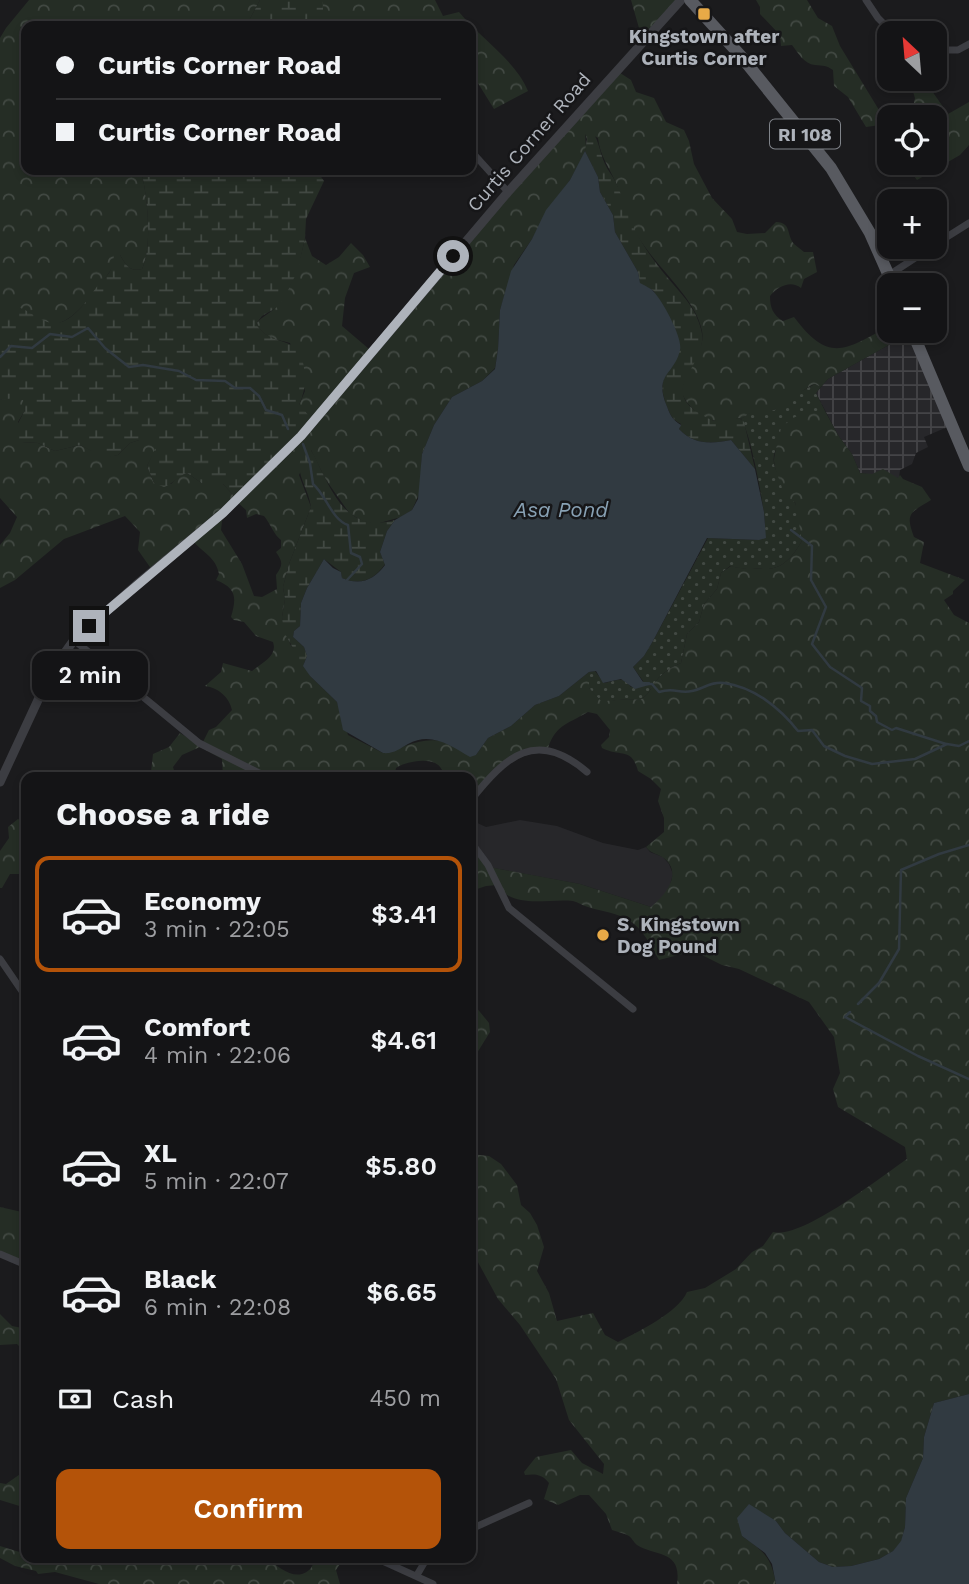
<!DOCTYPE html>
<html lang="en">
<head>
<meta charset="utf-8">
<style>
  :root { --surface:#141416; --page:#1d1d1f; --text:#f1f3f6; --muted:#9d9ea1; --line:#333335; --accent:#b45309 }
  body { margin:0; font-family:"Work Sans",sans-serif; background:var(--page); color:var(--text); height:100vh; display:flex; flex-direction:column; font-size:26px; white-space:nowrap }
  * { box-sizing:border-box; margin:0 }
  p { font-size:23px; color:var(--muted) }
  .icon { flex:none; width:38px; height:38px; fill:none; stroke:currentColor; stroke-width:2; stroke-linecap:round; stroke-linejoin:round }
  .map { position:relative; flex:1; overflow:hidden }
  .drawer { position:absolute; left:21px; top:772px; width:455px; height:791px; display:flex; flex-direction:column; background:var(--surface); border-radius:14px; box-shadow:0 4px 10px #0003,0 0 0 2px var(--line) }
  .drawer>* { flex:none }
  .banner { position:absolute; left:21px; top:21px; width:455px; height:154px; border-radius:14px; box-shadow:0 4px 10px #0003,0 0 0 2px var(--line); display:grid; align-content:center; height:154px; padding:0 35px; background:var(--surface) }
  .needle { width:46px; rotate:334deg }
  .tools { position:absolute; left:877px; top:21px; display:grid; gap:14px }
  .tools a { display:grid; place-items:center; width:70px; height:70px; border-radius:14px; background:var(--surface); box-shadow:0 4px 10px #0003,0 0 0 2px var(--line); font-size:35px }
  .end { position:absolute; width:32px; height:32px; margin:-16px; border:9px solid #aeb3bb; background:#111; box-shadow:0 0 0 4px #111 }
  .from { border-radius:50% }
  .bubble { position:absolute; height:49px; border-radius:14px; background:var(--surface); box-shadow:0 4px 10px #0003,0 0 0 2px var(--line); font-size:23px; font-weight:600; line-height:49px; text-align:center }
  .banner b { display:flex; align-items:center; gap:24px; height:66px; font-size:26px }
  .banner b+b { border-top:2px solid var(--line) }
  .banner i { width:18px; height:18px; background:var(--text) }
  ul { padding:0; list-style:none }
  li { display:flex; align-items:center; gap:21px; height:116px; margin:0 14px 10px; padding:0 21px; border:4px solid transparent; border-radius:14px }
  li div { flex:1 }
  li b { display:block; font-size:26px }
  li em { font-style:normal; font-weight:600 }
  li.selected { border-color:var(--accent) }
  li>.icon { width:63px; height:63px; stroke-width:1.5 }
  h2 { padding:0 35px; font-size:32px; line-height:84px }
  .pay { display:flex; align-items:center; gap:18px; height:77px; padding:0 35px; font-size:26px }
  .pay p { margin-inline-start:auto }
  .action { display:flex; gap:14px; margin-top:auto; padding:14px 35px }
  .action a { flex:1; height:80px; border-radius:14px; background:var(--accent); color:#fff; font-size:28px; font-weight:600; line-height:80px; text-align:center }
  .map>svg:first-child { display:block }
</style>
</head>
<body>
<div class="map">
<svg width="969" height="1584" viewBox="0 0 969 1584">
  <defs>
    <pattern id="industrial-grid" width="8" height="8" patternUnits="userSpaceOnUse" patternTransform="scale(1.75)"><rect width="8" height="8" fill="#27272a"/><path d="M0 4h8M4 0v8" fill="none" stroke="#444447"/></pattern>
    <pattern id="grass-dots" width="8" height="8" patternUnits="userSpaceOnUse" patternTransform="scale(1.75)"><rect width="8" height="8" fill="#252d25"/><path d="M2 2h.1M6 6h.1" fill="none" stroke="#424943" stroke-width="1.8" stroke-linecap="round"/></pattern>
    <pattern id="forest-crowns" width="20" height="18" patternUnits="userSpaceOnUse" patternTransform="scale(1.75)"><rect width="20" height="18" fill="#252d25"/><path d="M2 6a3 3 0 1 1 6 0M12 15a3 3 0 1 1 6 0" fill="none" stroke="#424943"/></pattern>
    <pattern id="wetland-marsh" width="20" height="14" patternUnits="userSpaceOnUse" patternTransform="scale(1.75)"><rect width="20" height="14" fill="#252d25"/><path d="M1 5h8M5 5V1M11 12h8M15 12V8" fill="none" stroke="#424943"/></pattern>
  </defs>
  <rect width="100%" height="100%" fill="#1b1b1d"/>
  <path fill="#27272a" d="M471 820 486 827 520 820 557 826 603 843 638 850 646 847 650 852 663 857 669 864 673 874 669 889 663 897 651 907 580 884 488 867 471 844Z"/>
  <path fill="url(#industrial-grid)" d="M912 332 952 425 924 437 928 447 916 453 912 464 900 470 899 478 860 473 852 454 838 435 816 393 828 379Z"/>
  <path fill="url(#grass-dots)" d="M815 384 821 387 816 393 825 411C814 420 788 433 780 443 762 465 787 484 795 503 800 514 800 529 802 541 792 557 783 570 763 569 760 569 756 568 753 568 744 568 739 569 730 566L721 573 717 589 704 604 699 622 687 634 681 663C672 667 663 672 656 681 650 689 649 695 640 700 631 698 612 700 602 703L589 688V672L595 671 604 683C617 681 622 675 631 687L643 681 633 667 644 656 653 641 708 538 759 540C763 535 765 532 765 525 765 509 750 430 741 419L751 412 774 410 785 400Z"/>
  <path fill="url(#forest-crowns)" fill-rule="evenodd" d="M29 0H260L246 26H26V170H141C147 194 153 246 142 269 129 272 126 265 120 255 109 274 75 326 52 324 41 324 36 316 28 312 20 308 8 310 0 310V38L6 28Z
    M323 0H435L443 16 459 12C479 37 516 61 528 91L494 109 471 72V26H323Z
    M631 0H679L644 36 639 28Z
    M756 0H807L818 18 832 26 840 46 879 110 895 117H889V138L885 129 880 125 866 127 848 97 834 86 833 70C826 65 824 66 815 65 804 64 798 53 792 45L781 46 780 35 760 14V7Z
    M617 71 631 80 636 92 654 98 666 122 684 130 689 141 694 164 712 198 732 219 737 232 747 234 765 233 776 222C792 223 786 234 794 244 797 247 801 249 804 252H813L817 272 804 279 801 288C791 280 778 286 770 296 770 308 773 315 783 321L794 317C829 364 845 350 889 326V331L912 332 828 379 821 387 815 384 810 386 774 410 755 415 750 413 741 419 739 418C731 420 724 423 716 421 702 419 685 405 682 392 683 371 706 353 702 331 697 303 665 274 648 251 637 237 628 220 622 203 620 197 619 189 616 183 609 167 600 156 598 138L585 131 586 148 583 156 570 180 550 206 532 239 514 265 500 310 498 349 495 368 482 381 452 397 434 425 422 454 420 492 412 510 401 517 376 524 363 521 350 514 326 480 311 450 299 475 311 507 289 564 283 587 285 599 282 617 290 644 298 654 310 676 337 702 348 735 383 753C405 748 421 736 444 742 457 745 462 753 476 755L488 738 511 726 535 705 559 696 589 672V688L602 702C608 700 634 698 640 700 649 695 650 689 656 681 663 672 672 667 681 663L687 634 699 622 704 604 717 589 721 573 731 566C739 569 744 568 752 568 756 568 760 569 763 569 783 570 792 557 802 541L795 502 783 499C784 483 775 476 774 461 774 453 780 437 781 427L795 417 825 411 838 435 852 454 860 473 872 474 883 469 898 478 900 475 903 479 922 487 931 500C910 513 905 513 914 537L924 542 920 563 965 580 953 591V594L944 600 954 615 969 623V1394L934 1403 924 1437 923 1458 906 1498 905 1527 901 1542 893 1551 879 1559 851 1566 833 1567 819 1562 785 1533 776 1521 742 1536C764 1552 771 1556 776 1584H677C682 1550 657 1557 637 1545 634 1543 632 1538 629 1536 624 1533 617 1532 612 1530L606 1514 589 1495H580L558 1505 544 1499 549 1483C542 1474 535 1474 525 1475L524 1472 536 1457 571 1450 582 1463 603 1474 604 1464 569 1420 556 1379 520 1325 498 1299 473 1253 471 1244V1154L489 1156 501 1164 517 1185 521 1205 530 1213 537 1225 544 1247 537 1271 549 1293 557 1321 593 1313 605 1335 618 1342C636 1333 679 1312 687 1292L705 1288 736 1269 752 1252 763 1246 773 1232C801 1240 882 1176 907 1159L905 1147 838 1107 833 1089 840 1073 834 1037 809 1002 739 969 722 965 694 951 659 960C651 946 643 929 630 921 616 912 603 912 588 907 583 906 578 902 573 901 548 898 513 910 497 885L486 886 471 891V844L489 867 580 884 651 907C664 896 683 875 665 859 659 854 651 854 646 847L664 832V818L658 801 661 789 651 779 638 771C631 746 622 758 602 748L601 745 609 737 610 730 597 714 588 712C566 725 554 725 547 752 507 754 494 776 471 804V777H445C443 771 441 766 435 763 425 758 404 762 396 768L394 777H223L222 759 200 747 182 755 173 767 176 777H149L151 772 153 754 169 747 180 733 201 746 209 730 216 727 232 710C229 697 219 688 205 686L221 672 223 663 252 671C262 663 278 656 273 642L256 636 244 622 234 620 231 617C237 597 236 588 216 580L219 574C216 557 203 553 192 540L152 570 138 550 140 532 125 516 64 539 15 580 0 588V545L10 533 17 517 0 498V400L14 397 24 400 25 410 18 422 22 442 38 443 55 451 80 445 105 457 118 455 130 443 139 440H154L157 447 147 466 154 483 171 484 179 476 187 473 203 484H223L235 497 299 405 305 391 290 343C275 339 265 338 256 324 262 316 271 313 277 306 293 286 300 262 305 238L312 256 326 265 339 257 351 243 363 255 370 267 354 273 345 298 342 326 369 349 525 167ZM236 501 246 510 247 518 256 514 264 516C270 523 274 535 281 540V548L276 552C283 562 283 565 276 575L277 589 262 597 254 596 242 564 221 530 223 513Z
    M909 79H930L932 91 948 114 969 102V145L960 155 917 180 904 163H934V117H899L912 112 915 98Z
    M18 819 26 823V907L23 904 25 881 21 874H10L2 888H0V851L9 838 8 827Z
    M471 1001 489 1023 490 1032 477 1053 471 1076Z
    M0 1207 26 1213V1264L0 1253Z
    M0 1314 12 1326 22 1328 26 1334V1353L17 1344 0 1345Z
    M26 1470V1508L0 1500V1483L6 1484Z
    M0 1546 26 1554V1558L59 1560 66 1558H266C279 1567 297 1584 311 1568 313 1565 314 1561 316 1558H344L336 1570 340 1584H99L55 1572 38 1574 36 1571 15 1566 0 1558Z"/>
  <path fill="url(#wetland-marsh)" d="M260 0H323V26H246Z
    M588 126C599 137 599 151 605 164 608 171 613 176 616 183 624 199 627 216 636 232 646 251 660 269 673 284 686 299 696 310 701 329 712 368 646 391 714 421L739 418 744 422 755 469 731 440C711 444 694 445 679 429L681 424C672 419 671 416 667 407 659 385 661 380 675 361L654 291 640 284 638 272 615 232 613 215 600 192 598 177 585 151 587 139 584 131Z
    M141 170H316L324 181 306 219 305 238 298 270 283 300 276 308 262 316 256 324C268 342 282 338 299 349 306 369 308 385 299 405L312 419 235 497 223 484H203L187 473C178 476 173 484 164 487L154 483 147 466 156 447 153 440H139L130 443 118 455 105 458 80 445 55 451 38 443 22 442 16 439 14 431 25 410 23 400 14 398 0 400V310C34 291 46 361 93 292 104 276 112 277 114 255H120C126 265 129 272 142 269 153 246 147 194 141 170Z
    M307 445C314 453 318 464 323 474 339 507 356 531 395 520L387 531 380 552 385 564C374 580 360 586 342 578L341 572 324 559 307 588 301 603 300 626 294 631 293 637 304 647 307 656 303 666 284 632 282 617 285 599 283 587 289 564 311 507C307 481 290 473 307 445Z"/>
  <path fill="#313a41" d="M585 151 598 177 600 192 613 215 615 232 638 272 640 283C645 286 651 288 654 292 663 302 683 338 680 350 675 374 654 374 666 404 670 414 671 419 681 425L679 429C694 445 711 444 731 440L755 469 764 512 766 538 759 540 707 538 653 641 644 656 633 667 643 682H650L649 685 635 689 621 679 603 683 596 671 589 672 559 696 535 705 511 726 488 738 476 755 470 757C451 746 431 731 408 744 399 749 394 754 383 753L343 730 337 702 310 676 303 666 307 656 304 647 293 637 294 631 300 626 301 603 307 588 324 559 333 568 341 572 342 578C360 586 374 580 385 565L380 552 387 531 395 520 412 510 418 499 422 454 434 425 452 397 482 381 495 369 498 349 500 310 511 271 532 239 546 210 570 180Z
    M969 1394V1584H776L772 1564 765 1553 742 1536 737 1518 749 1504 776 1521 785 1533 819 1562 833 1567 851 1566 879 1559 893 1551 901 1541 905 1527 906 1498 923 1458 924 1437 934 1403Z"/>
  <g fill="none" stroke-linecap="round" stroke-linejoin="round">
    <path stroke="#313a41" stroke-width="2.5" d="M0 357 11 346 32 348 50 334 72 337 88 328 105 348 129 367 143 365 179 371 196 380 225 381 235 388H250L259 396 266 410 282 415 288 429
      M303 444 310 463 313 484C326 495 332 520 348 525L351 553 360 557 362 564 347 580
      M791 530 812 546 811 580 826 607 812 644 830 667 862 688 861 701 870 706V711L876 716 877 722 892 730 896 728 946 744
      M647 684H652L659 692C675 687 678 694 692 691 703 689 712 681 724 683 754 687 780 708 798 731L812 730 824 746 845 756 872 764 915 759 947 744 959 746 969 741
      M858 1004 879 983 899 949 901 870 939 854 969 845
      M850 1012 845 1017 918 1056 969 1079"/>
    <path stroke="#3c3d42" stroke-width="7" d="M866 0 878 18 893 33
      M934 50H958L969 44
      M471 151 508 192
      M358 170 365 173 372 170
      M934 245 969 223
      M889 275 932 247
      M74 640 199 743 267 777
      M471 800C506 756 536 728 587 772
      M471 842 488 865 509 908 633 1009
      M0 959 26 997
      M0 1254 26 1265
      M471 1529 529 1503
      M376 1558 433 1584
      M417 1575 427 1558"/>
    <path stroke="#3c3d42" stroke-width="9" d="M0 782 51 672 74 640 136 585 223 513 301 436 508 192 681 0"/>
    <path stroke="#585a60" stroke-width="12" d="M690 0 740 55 831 168 870 233 893 285
      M912 331 969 466"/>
  </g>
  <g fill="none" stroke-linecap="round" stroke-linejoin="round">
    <path stroke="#aeb3bb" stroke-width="9" d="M89 626 223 513 301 436 453 256"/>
  </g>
  <g fill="#e8aa47" stroke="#161618" stroke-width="2.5">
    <rect x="697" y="7" width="14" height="14" rx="3.5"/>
    <circle cx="603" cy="935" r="7"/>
  </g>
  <g text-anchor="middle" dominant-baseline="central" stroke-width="5" stroke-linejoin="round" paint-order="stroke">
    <rect fill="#161618" stroke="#80848a" stroke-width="2" x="770" y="119.5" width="70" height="29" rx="5"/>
    <g font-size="18" font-weight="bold" fill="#aeb3bb">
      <text x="805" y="134">RI 108</text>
    </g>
    <g font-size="19" font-weight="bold" fill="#aeb3bb" stroke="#161618">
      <text x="704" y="36">Kingstown after<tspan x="704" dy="22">Curtis Corner</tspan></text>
      <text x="617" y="924" text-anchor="start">S. Kingstown<tspan x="617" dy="22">Dog Pound</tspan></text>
    </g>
    <g font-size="19" fill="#aeb3bb" stroke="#161618">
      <text transform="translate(529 142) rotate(-49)">Curtis Corner Road</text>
    </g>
    <g font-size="21" font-style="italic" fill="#88a1b4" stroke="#161618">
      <text x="561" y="509">Asa Pond</text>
    </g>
  </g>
</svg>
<div class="tools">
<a><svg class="needle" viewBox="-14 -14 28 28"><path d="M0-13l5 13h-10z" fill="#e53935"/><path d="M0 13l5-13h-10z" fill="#9d9ea1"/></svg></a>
<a><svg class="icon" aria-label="locate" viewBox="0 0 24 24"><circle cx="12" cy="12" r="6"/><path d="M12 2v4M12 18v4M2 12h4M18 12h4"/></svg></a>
<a>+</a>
<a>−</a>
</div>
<i class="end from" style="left:453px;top:256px"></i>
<i class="end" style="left:89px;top:626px"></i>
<div class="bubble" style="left:32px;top:651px;width:116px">2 min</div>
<div class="banner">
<b><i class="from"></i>Curtis Corner Road</b>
<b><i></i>Curtis Corner Road</b>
</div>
<section class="drawer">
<h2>Choose a ride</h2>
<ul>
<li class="selected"><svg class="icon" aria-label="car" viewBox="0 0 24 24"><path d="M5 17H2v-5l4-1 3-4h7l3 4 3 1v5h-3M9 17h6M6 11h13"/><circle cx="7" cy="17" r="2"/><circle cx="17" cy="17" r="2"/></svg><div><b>Economy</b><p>3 min · 22:05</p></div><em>$3.41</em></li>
<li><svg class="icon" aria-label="car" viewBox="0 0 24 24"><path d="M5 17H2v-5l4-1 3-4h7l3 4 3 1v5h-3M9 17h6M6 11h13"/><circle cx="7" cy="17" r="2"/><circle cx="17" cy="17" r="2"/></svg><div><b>Comfort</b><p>4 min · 22:06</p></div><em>$4.61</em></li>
<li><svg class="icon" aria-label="car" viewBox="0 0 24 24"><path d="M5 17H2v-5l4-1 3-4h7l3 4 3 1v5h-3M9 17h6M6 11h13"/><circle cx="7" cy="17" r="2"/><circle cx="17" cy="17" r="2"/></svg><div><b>XL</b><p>5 min · 22:07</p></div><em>$5.80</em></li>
<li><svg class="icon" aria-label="car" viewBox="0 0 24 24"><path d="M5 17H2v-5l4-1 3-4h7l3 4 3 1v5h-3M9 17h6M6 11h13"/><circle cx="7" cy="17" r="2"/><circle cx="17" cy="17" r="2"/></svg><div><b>Black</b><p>6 min · 22:08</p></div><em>$6.65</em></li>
</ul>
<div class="pay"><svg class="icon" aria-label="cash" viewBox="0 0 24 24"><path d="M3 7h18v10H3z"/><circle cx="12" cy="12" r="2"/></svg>Cash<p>450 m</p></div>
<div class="action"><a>Confirm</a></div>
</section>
</div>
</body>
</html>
